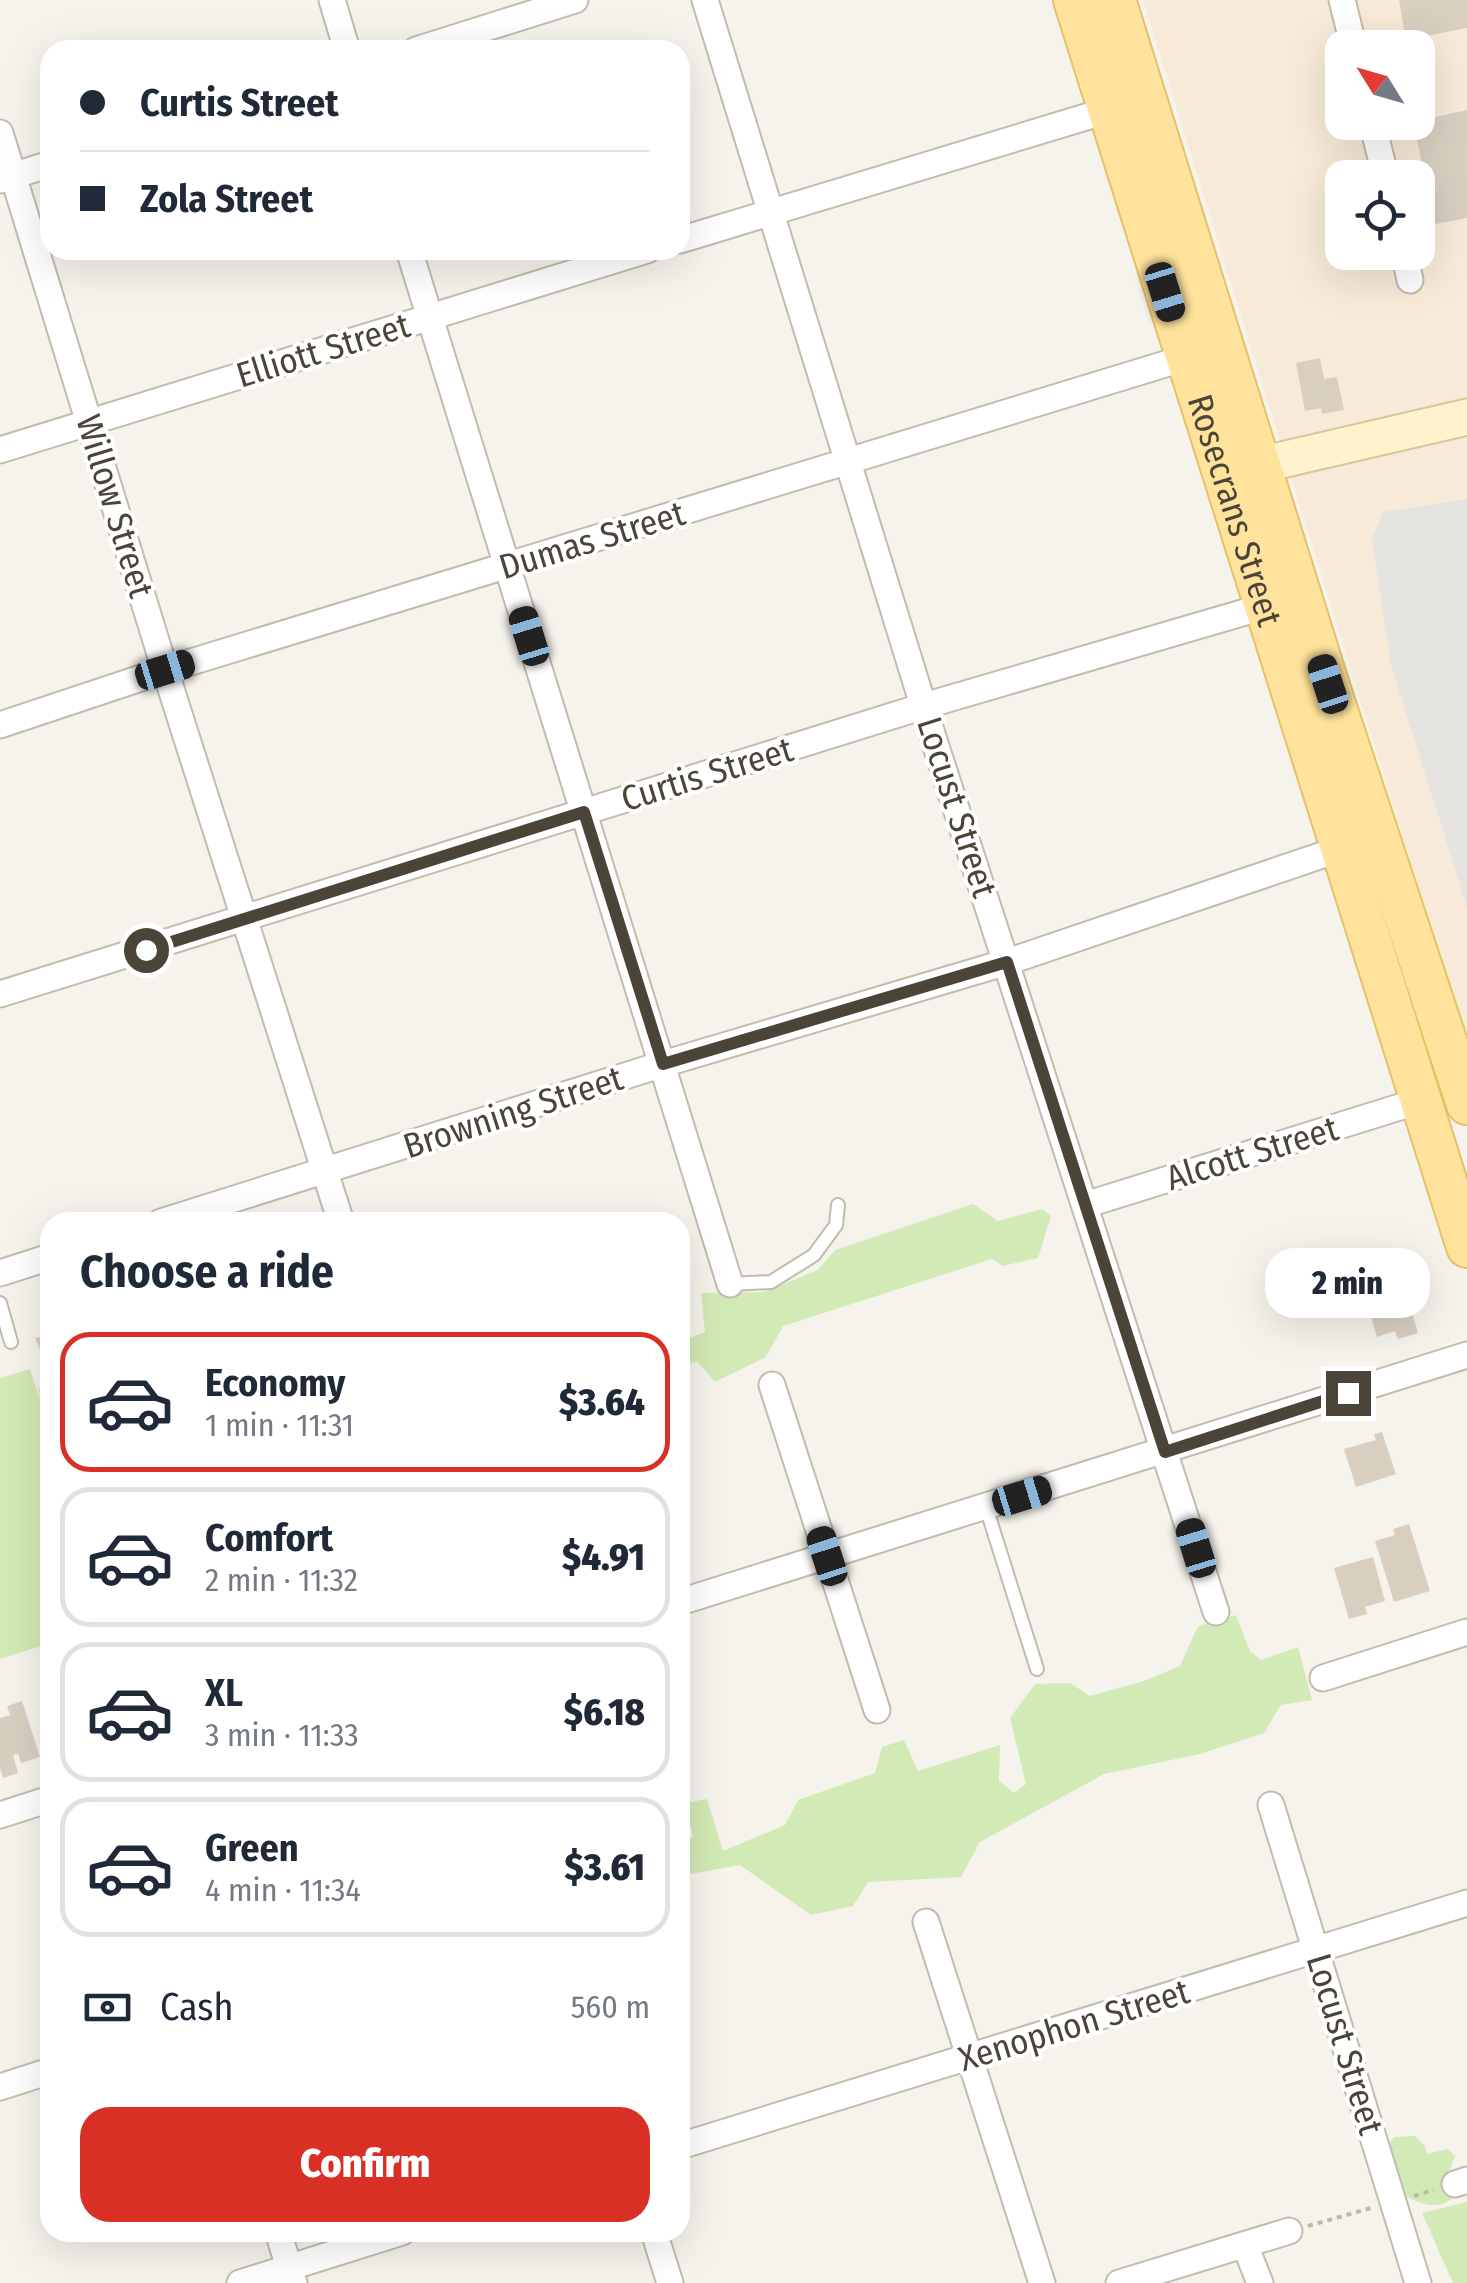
<!DOCTYPE html>
<html lang="en">
<head>
<meta charset="utf-8">
<style>
  :root { --surface:#fff; --page:#f2f2f3; --text:#1f2937; --muted:#747a83; --line:#e0e1e3; --accent:#d93025 }
  body { margin:0; font-family:"Fira Sans Condensed",sans-serif; background:var(--page); color:var(--text); height:100vh; display:flex; flex-direction:column; font-size:38px; white-space:nowrap }
  * { box-sizing:border-box; margin:0 }
  p { font-size:32px; color:var(--muted) }
  .icon { flex:none; width:55px; height:55px; fill:none; stroke:currentColor; stroke-width:2; stroke-linecap:round; stroke-linejoin:round }
  .map { position:relative; flex:1; overflow:hidden }
  .side { position:absolute; left:40px; top:1212px; width:650px; height:1030px; display:flex; flex-direction:column; background:var(--surface); border-radius:30px; box-shadow:0 10px 40px #0002 }
  .side>* { flex:none }
  .top-card { position:absolute; left:40px; top:40px; width:650px; height:220px; border-radius:30px; box-shadow:0 10px 40px #0002; display:grid; align-content:center; height:220px; padding:0 40px; background:var(--surface) }
  .needle { width:65px; rotate:307deg }
  .tools { position:absolute; left:1325px; top:30px; display:grid; gap:20px }
  .tools a { display:grid; place-items:center; width:110px; height:110px; border-radius:20px; background:var(--surface); box-shadow:0 10px 40px #0002; font-size:50px }
  .end { position:absolute; width:45px; height:45px; margin:-22px; border:12px solid #4b4439; background:#fff; box-shadow:0 0 0 5px #fff }
  .from { border-radius:50% }
  .bubble { position:absolute; height:70px; border-radius:30px; background:var(--surface); box-shadow:0 10px 40px #0002; font-size:32px; font-weight:800; line-height:70px; text-align:center }
  .car { position:absolute; width:30px; height:60px; margin:-30px -15px; border-radius:12px; box-shadow:0 0 8px 2px #0007; background:linear-gradient(#222 24%,#8ab4d8 0 40%,#222 0 76%,#8ab4d8 0 86%,#222 0) }
  .top-card b { display:flex; align-items:center; gap:35px; height:95px; font-size:38px }
  .top-card b+b { border-top:2px solid var(--line) }
  .top-card i { width:25px; height:25px; background:var(--text) }
  ul { padding:0; list-style:none }
  li { display:flex; align-items:center; gap:30px; height:140px; margin:0 20px 15px; padding:0 20px; border:5px solid var(--line); border-radius:30px }
  li div { flex:1 }
  li b { display:block; font-size:38px }
  li em { font-style:normal; font-weight:800 }
  li.on { border-color:var(--accent) }
  li>.icon { width:90px; height:90px; stroke-width:1.5 }
  h2 { padding:0 40px; font-size:45px; line-height:120px }
  .pay { display:flex; align-items:center; gap:25px; height:110px; padding:0 40px; font-size:38px }
  .pay p { margin-inline-start:auto }
  .primary-button { display:flex; gap:20px; margin-top:auto; padding:20px 40px }
  .primary-button a { flex:1; height:115px; border-radius:30px; background:var(--accent); color:#fff; font-size:40px; font-weight:800; line-height:115px; text-align:center }
  .map>svg:first-child { display:block }
</style>
</head>
<body>
<div class="map">
<svg width="1467" height="2283" viewBox="0 0 1467 2283">
  <rect width="100%" height="100%" fill="#f6f3ec"/>
  <path fill="#f7ead8" fill-rule="evenodd" d="M1143 0H1467V1043L1298 499ZM1342 48H1418V122H1342ZM1342 178H1418V252H1342Z"/>
  <path fill="#d2eab5" d="M973 1204 998 1221 1042 1209 1051 1216 1038 1258 1003 1266 992 1259 783 1326 766 1357 715 1382 697 1361 680 1367V1342L705 1332 701 1293 764 1292 818 1270 835 1250Z
    M30 1369 43 1409 38 1389 50 1381V1643L0 1659V1378Z
    M1236 1615 1250 1651 1261 1660 1298 1647 1312 1700 1281 1705 1264 1733 1200 1754 1104 1774 980 1842 961 1877 868 1882 853 1906 811 1915 740 1865 680 1876V1849L693 1836 684 1803 707 1799 723 1851 785 1825 798 1800 875 1773 882 1747 904 1740 918 1771 1000 1745 999 1781 1014 1793 1026 1784 1010 1718 1035 1684 1070 1683 1090 1696 1144 1681 1180 1666 1198 1626Z
    M1415 2136 1425 2146 1427 2154 1448 2149 1455 2156 1446 2180 1456 2193C1442 2214 1417 2204 1400 2192L1387 2145 1395 2137Z
    M1467 2202V2283H1453L1422 2213Z"/>
  <path fill="#e5e3e0" d="M1467 499V907L1391 665 1372 539 1383 512Z"/>
  <path fill="#d8cfc1" d="M1399 0H1467V28L1406 40Z
    M1467 110V218L1435 224 1413 122Z
    M1320 358 1324 379 1337 377 1344 410 1322 414 1321 408 1305 411 1296 363Z
    M1406 1293 1418 1333 1398 1339 1395 1331 1377 1337 1371 1317 1390 1311 1386 1299Z
    M50 1321V1363L46 1364 35 1338 46 1336 42 1323Z
    M1382 1432 1396 1474 1356 1487 1344 1449 1376 1440 1374 1434Z
    M1409 1524 1430 1591 1394 1602 1375 1541 1395 1535 1393 1529Z
    M1373 1557 1385 1601 1365 1607 1367 1614 1349 1619 1334 1568Z
    M22 1701 40 1757 21 1763 18 1754 13 1755 18 1773 3 1778 0 1768V1718L10 1715 7 1706Z"/>
  <g fill="none" stroke-linecap="round" stroke-linejoin="round">
    <defs>
      <path id="lane" d="M730 1284 771 1282 814 1255 836 1225 838 1205
        M0 1303 11 1342
        M986 1507 1037 1669"/>
      <path id="street" d="M332 0 347 50
        M705 0 932 734 1216 1612
        M1342 0 1354 48
        M416 50 575 0
        M1372 122 1386 178
        M0 133 165 670 341 1222
        M0 180 50 164
        M680 240 1109 110
        M409 250 730 1284
        M1404 252 1410 280
        M0 450 647 250
        M0 725 165 670 1185 358
        M0 994 924 706 1276 603
        M1085 1205 1419 1101
        M161 1222 663 1064 1007 962 1352 845
        M0 1273 50 1257
        M772 1385 877 1710
        M680 1602 1467 1355
        M1323 1678 1467 1632
        M1271 1805 1418 2283
        M0 1815 50 1799
        M926 1922 1042 2283
        M0 2087 50 2071
        M680 2146 1467 1903
        M1455 2184 1467 2180
        M278 2232 294 2283
        M654 2232 670 2283
        M1245 2245 1260 2283
        M240 2283 402 2232
        M1119 2283 1289 2231"/>
      <path id="secondary" d="M1234 471 1467 417"/>
      <g id="primary">
        <path id="s1" d="M1074 0 1467 1247"/>
        <path d="M1115 0 1328 683 1467 1104"/>
      </g>
    </defs>
    <use href="#lane" stroke="#c2bbae" stroke-width="16"/>
    <use href="#street" stroke="#c2bbae" stroke-width="29"/>
    <use href="#secondary" stroke="#d6c79b" stroke-width="39"/>
    <use href="#primary" stroke="#e6c16a" stroke-width="44"/>
    <path stroke="#c4b79f" stroke-width="4" stroke-dasharray="5 5" stroke-linecap="butt" d="M1414 2196 1434 2190
      M1308 2226 1371 2208"/>
    <use href="#lane" stroke="#fff" stroke-width="12"/>
    <use href="#street" stroke="#fff" stroke-width="25"/>
    <use href="#secondary" stroke="#fff3cd" stroke-width="35"/>
    <use href="#primary" stroke="#ffe39c" stroke-width="40"/>
  </g>
  <g fill="none" stroke-linecap="round" stroke-linejoin="round">
    <path stroke="#4b4439" stroke-width="12" d="M146 950 584 812 663 1064 1007 962 1165 1452 1348 1393"/>
  </g>
  <g text-anchor="middle" dominant-baseline="central" stroke-width="8" stroke-linejoin="round" paint-order="stroke">
    <g font-size="35" fill="#4b4439" stroke="#fff">
      <text transform="translate(323 350) rotate(-17)">Elliott Street</text>
      <text transform="translate(115 506) rotate(73)">Willow Street</text>
      <text stroke="none"><textPath href="#s1" startOffset="535">Rosecrans Street</textPath></text>
      <text transform="translate(592 540) rotate(-17)">Dumas Street</text>
      <text transform="translate(707 774) rotate(-17)">Curtis Street</text>
      <text transform="translate(957 807) rotate(72)">Locust Street</text>
      <text transform="translate(513 1112) rotate(-18)">Browning Street</text>
      <text transform="translate(1252 1153) rotate(-17)">Alcott Street</text>
      <text transform="translate(1074 2025) rotate(-17)">Xenophon Street</text>
      <text transform="translate(1345 2044) rotate(73)">Locust Street</text>
    </g>
  </g>
</svg>
<div class="tools">
<a><svg class="needle" viewBox="-14 -14 28 28"><path d="M0-13l5 13h-10z" fill="#e53935"/><path d="M0 13l5-13h-10z" fill="#747a83"/></svg></a>
<a><svg class="icon" aria-label="locate" viewBox="0 0 24 24"><circle cx="12" cy="12" r="6"/><path d="M12 2v4M12 18v4M2 12h4M18 12h4"/></svg></a>
</div>
<i class="end from" style="left:146px;top:950px"></i>
<i class="end" style="left:1348px;top:1393px"></i>
<div class="bubble" style="left:1265px;top:1248px;width:165px">2 min</div>
<i class="car" style="left:1165px;top:292px;rotate:163deg"></i>
<i class="car" style="left:529px;top:636px;rotate:343deg"></i>
<i class="car" style="left:165px;top:670px;rotate:73deg"></i>
<i class="car" style="left:1328px;top:684px;rotate:342deg"></i>
<i class="car" style="left:1022px;top:1496px;rotate:73deg"></i>
<i class="car" style="left:1196px;top:1548px;rotate:343deg"></i>
<i class="car" style="left:827px;top:1556px;rotate:342deg"></i>
<div class="top-card">
<b><i class="from"></i>Curtis Street</b>
<b><i></i>Zola Street</b>
</div>
<section class="side">
<h2>Choose a ride</h2>
<ul>
<li class="on"><svg class="icon" aria-label="car" viewBox="0 0 24 24"><path d="M5 17H2v-5l4-1 3-4h7l3 4 3 1v5h-3M9 17h6M6 11h13"/><circle cx="7" cy="17" r="2"/><circle cx="17" cy="17" r="2"/></svg><div><b>Economy</b><p>1 min · 11:31</p></div><em>$3.64</em></li>
<li><svg class="icon" aria-label="car" viewBox="0 0 24 24"><path d="M5 17H2v-5l4-1 3-4h7l3 4 3 1v5h-3M9 17h6M6 11h13"/><circle cx="7" cy="17" r="2"/><circle cx="17" cy="17" r="2"/></svg><div><b>Comfort</b><p>2 min · 11:32</p></div><em>$4.91</em></li>
<li><svg class="icon" aria-label="car" viewBox="0 0 24 24"><path d="M5 17H2v-5l4-1 3-4h7l3 4 3 1v5h-3M9 17h6M6 11h13"/><circle cx="7" cy="17" r="2"/><circle cx="17" cy="17" r="2"/></svg><div><b>XL</b><p>3 min · 11:33</p></div><em>$6.18</em></li>
<li><svg class="icon" aria-label="car" viewBox="0 0 24 24"><path d="M5 17H2v-5l4-1 3-4h7l3 4 3 1v5h-3M9 17h6M6 11h13"/><circle cx="7" cy="17" r="2"/><circle cx="17" cy="17" r="2"/></svg><div><b>Green</b><p>4 min · 11:34</p></div><em>$3.61</em></li>
</ul>
<div class="pay"><svg class="icon" aria-label="cash" viewBox="0 0 24 24"><path d="M3 7h18v10H3z"/><circle cx="12" cy="12" r="2"/></svg>Cash<p>560 m</p></div>
<div class="primary-button"><a>Confirm</a></div>
</section>
</div>
</body>
</html>
